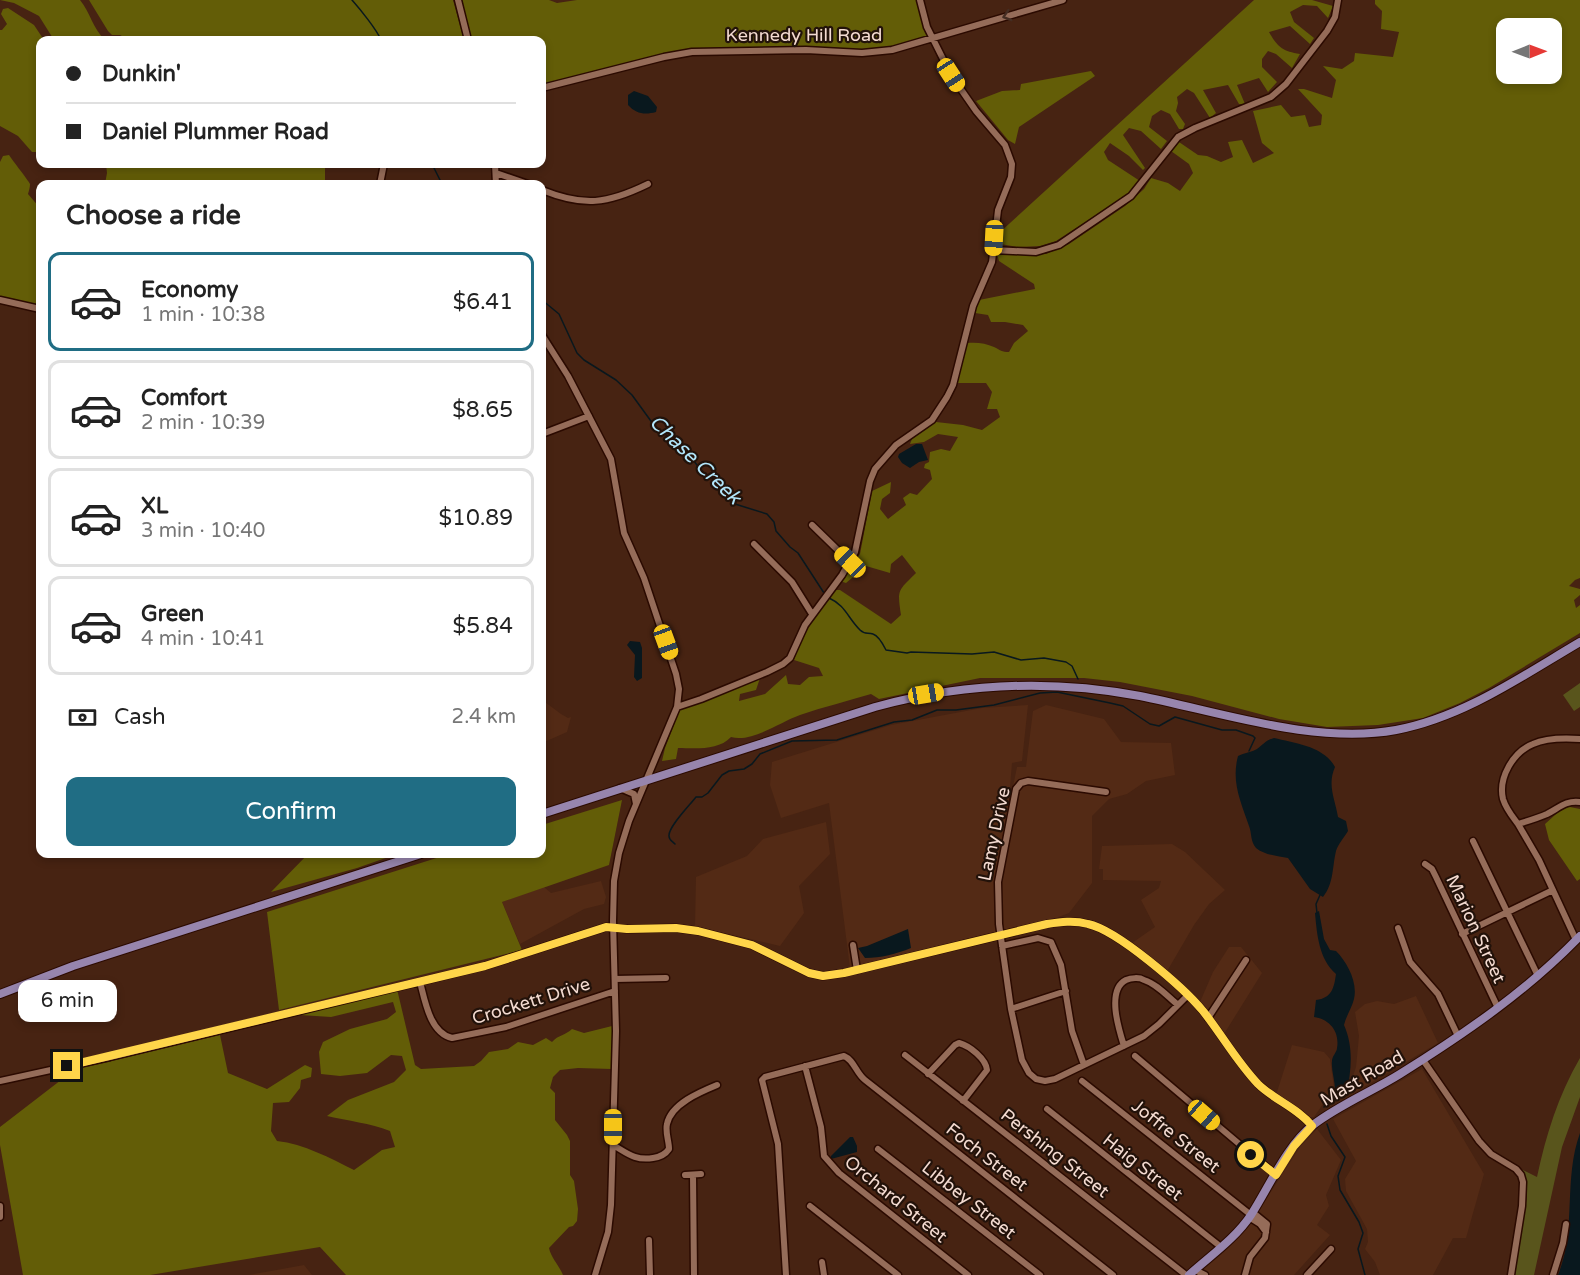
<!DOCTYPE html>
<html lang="en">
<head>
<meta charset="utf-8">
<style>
  :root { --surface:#fff; --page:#f6f6f6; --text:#222; --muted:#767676; --line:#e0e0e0; --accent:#206d84 }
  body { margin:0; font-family:"Varela Round",sans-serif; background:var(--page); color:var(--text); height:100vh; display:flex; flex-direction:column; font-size:22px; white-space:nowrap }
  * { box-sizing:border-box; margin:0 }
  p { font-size:20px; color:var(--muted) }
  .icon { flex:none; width:33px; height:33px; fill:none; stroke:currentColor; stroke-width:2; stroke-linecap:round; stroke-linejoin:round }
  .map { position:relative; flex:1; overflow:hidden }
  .sheet { position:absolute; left:36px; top:180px; width:510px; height:678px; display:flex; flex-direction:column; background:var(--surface); border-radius:12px; box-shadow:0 3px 9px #0003 }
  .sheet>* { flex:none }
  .guide { position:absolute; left:36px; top:36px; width:510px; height:132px; border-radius:12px; box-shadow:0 3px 9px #0003; display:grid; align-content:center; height:132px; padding:0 30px; background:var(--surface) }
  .needle { width:39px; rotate:89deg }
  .tools { position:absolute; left:1496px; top:18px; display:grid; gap:12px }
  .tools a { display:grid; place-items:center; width:66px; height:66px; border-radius:12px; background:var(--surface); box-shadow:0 3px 9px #0003; font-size:30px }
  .end { position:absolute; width:27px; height:27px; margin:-14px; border:8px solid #ffd54a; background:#111; box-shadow:0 0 0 3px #111 }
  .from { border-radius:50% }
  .bubble { position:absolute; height:42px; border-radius:12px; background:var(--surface); box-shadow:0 3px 9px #0003; font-size:20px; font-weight:600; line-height:42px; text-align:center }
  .car { position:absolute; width:18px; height:36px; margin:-18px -9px; border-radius:8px; box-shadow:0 0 4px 2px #0007; background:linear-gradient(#f5c518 24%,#345 0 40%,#f5c518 0 76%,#345 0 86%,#f5c518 0) }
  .guide b { display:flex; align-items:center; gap:21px; height:57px; font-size:22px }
  .guide b+b { border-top:2px solid var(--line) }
  .guide i { width:15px; height:15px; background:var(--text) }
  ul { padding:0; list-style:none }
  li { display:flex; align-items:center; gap:18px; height:99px; margin:0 12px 9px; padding:0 18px; border:3px solid var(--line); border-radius:12px }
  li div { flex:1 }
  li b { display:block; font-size:22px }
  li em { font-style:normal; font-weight:600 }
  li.on { border-color:var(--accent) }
  li>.icon { width:54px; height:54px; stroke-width:1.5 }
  h2 { padding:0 30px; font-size:27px; line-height:72px }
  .pay { display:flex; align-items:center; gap:15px; height:66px; padding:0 30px; font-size:22px }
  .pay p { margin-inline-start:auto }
  .cta { display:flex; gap:12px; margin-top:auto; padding:12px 30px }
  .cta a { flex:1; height:69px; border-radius:12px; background:var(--accent); color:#fff; font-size:24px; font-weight:600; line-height:69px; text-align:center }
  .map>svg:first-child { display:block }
</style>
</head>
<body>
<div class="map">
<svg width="1580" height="1275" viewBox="0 0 1580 1275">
  <rect width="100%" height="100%" fill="#472312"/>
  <path fill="#532a15" d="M542 696 545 702 561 714 568 718 571 717 567 732 542 743Z
    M1028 705 1022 761 1012 763 1008 811 1017 767H1026L1033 711 1046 705 1104 719 1121 742 1171 743 1175 775 1146 781 1127 794 1109 799 1092 816V883L1069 913 1045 922 850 968 829 803 781 818 770 785 772 762 891 725 982 708Z
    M826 822 830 854 799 886 804 913 780 946 695 926 696 877 747 856 763 839Z
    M1172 844 1185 852 1225 890 1209 904 1194 925 1166 973 1132 943 1155 927 1141 900 1159 888 1161 881 1103 880V869H1099L1102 846Z
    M601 881 606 897 604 904 584 909 520 944 502 902 544 887 551 893Z
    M1229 947H1241L1262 973 1224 1034 1200 1002 1213 972Z
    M1416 996 1438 1043 1352 1094 1350 1085 1356 1067 1359 1036 1355 1012 1365 1004 1377 1001 1394 1004Z
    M1292 1045 1324 1052 1330 1059 1334 1088 1314 1117H1309L1276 1095Z
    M1422 1069 1484 1174 1466 1238H1453L1433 1275H1380L1375 1262 1365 1249 1368 1242 1367 1229 1346 1191 1345 1179 1356 1161 1333 1119Z
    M1317 1129 1341 1160 1326 1195 1329 1206 1317 1225 1330 1235 1294 1275H1197L1225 1251 1248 1227 1300 1147Z
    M304 1265 312 1275H249Z"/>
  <path fill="#59551c" d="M1580 683V707L1574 711 1563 695Z
    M1580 1058V1097L1562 1147 1534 1275H1515L1527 1196 1526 1180 1519 1168 1537 1177C1546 1135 1558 1096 1580 1058Z"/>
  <path fill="#635d07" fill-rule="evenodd" d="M0 0H80C90 12 93 29 105 40H54L39 16 14 3Z
    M89 0H453L464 40H129L120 35H112L108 31Z
    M458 0H549L557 3 577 0H920L932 38 873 52 704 51 542 88V40H468Z
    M1254 0H1312L1333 6 1328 18 1317 6 1303 5 1290 12 1294 22 1314 38 1310 44 1290 26 1269 32C1278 48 1283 51 1300 54L1292 68 1276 54 1268 51 1262 59V67L1277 82 1268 92 1259 78 1237 85 1245 104H1239L1228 85 1203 90 1216 113 1210 118 1194 93 1187 89 1177 97 1178 103 1176 111 1185 124 1183 129H1179L1170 114 1161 110 1152 116 1149 127 1167 141 1161 149 1141 131 1129 128 1123 135 1145 168 1143 170 1129 156 1110 143 1104 152 1108 160 1140 181 1130 193 1056 241 1040 246 1018 247 1000 244 999 233Z
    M1375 0H1580V578L1575 580 1569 586 1580 589V595L1574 600 1576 608 1580 605V633L1489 688 1460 703 1423 718 1378 725 1327 727 1279 719 1192 696 1120 682 1084 678H980L879 699 871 694C848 701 823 707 800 715 780 722 752 743 731 737 718 751 695 748 678 748L676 759 662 761 665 748 680 709 760 678 756 690 740 694 739 701 765 694 786 675 788 684 800 685 809 677 823 676 819 668 794 660C803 634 817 611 835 590H840L891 624 901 615C897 589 898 591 916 573L902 555 891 564 890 573 866 566 846 583 840 581 860 554 872 491 891 482 890 493 882 499 880 509 888 519 906 505 903 498 910 493 917 495 932 479 930 470 924 468 925 464 929 462 930 452 941 449 950 451 958 437 938 434 924 442 910 444 912 439 936 422 963 425 982 430 1000 417 997 409H987L992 392 986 383H956L967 343C976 342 986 343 994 347 1000 350 1002 352 1009 352L1014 343 1028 331 1023 325 1005 322H991L988 315 975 313 979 300 1035 289 1034 284 999 261 997 254H1046L1069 244 1125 206 1144 189 1151 178 1168 183 1180 191 1193 173 1189 164 1171 151 1179 142 1198 155 1207 156 1221 162 1233 157 1228 142 1242 140 1253 163 1274 153 1262 143 1253 111 1281 105 1291 117 1305 115 1309 127 1321 125 1322 115 1298 89H1304L1332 98 1336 80 1323 66 1342 69 1354 61 1355 53 1393 57 1399 32 1381 29 1382 11 1375 4ZM1506 28H1551V74H1506Z
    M8 8 34 25 44 40H40V152H32L18 136 0 126V30H2L7 24 1 14 3 9Z
    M1091 71 1095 76 1019 127 1015 144 1008 140 976 101 1002 91 1020 90 1021 84Z
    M9 155C12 160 29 181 30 184 30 187 29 191 28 194L40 208V306L0 296V162L3 156Z
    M106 164H325V181L329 184H105L107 173Z
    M622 800 609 865 502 902 522 950 279 1010 267 912 449 854H542V825Z
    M1565 806 1580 809V879L1577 881 1549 840 1545 824Z
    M308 854H397L357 868 271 892Z
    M397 989 415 1065 421 1069 474 1066 481 1061 489 1052 508 1049 518 1042 533 1045 546 1038 552 1042C558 1035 566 1035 572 1029L584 1033 612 1026V1069L578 1068 560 1070 553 1077 550 1088 555 1093V1120L567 1135 570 1141V1175L574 1181 578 1209 577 1221 573 1226 569 1227 549 1248C551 1258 559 1265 563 1275H346L320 1247 150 1275H23L0 1145V1127L74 1070 220 1035 228 1073 267 1089 305 1065 312 1068 311 1077 301 1080 300 1088 289 1102 273 1103 271 1131 277 1141C304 1144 330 1158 354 1170L382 1150 395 1147 390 1131C370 1123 348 1121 327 1116L348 1100 394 1082 406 1070 402 1056 391 1055 367 1073 340 1076 321 1074 319 1052 323 1042 350 1029 387 1019 396 1012 393 1002 331 1017 285 1014Z"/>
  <path fill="#09181e" d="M634 91 648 96 657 107 656 112C645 115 636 114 628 105V95Z
    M916 444H922L928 460 919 462 910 468 902 463 898 457 899 454Z
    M630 641 640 642 642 648V678L637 681 634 677 635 655 627 645Z
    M1274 738C1294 743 1324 746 1335 767 1327 785 1335 799 1338 817L1346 821 1348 831C1344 838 1338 844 1336 851 1332 868 1334 883 1323 897L1310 889 1288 858C1278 856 1264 855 1256 848 1250 841 1252 833 1249 826 1241 802 1231 782 1238 756 1244 753 1252 752 1257 749 1263 745 1266 740 1274 738Z
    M1319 911 1324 939 1330 950 1336 951C1347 962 1358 982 1354 999 1352 1008 1346 1016 1344 1025 1354 1048 1351 1069 1347 1093L1330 1105 1327 1100 1335 1090C1335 1080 1331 1070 1332 1061 1332 1056 1337 1052 1337 1048 1340 1031 1329 1019 1314 1017L1316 1000C1332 998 1334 988 1336 974 1319 959 1317 935 1315 913Z
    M908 929 911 948C896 954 881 958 865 958L858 948 867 946Z
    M1580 1133V1275H1558C1577 1229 1563 1180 1580 1133Z
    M850 1137H853L857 1146V1152L831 1159V1156Z"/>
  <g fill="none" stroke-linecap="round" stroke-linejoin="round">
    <path stroke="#09181e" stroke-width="1.5" d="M352 0C360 9 377 30 381 40
      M432 164 442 184
      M542 300 559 314 577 353 584 360 616 380 632 395 656 428 683 447 704 474 718 481 735 504 767 514 774 522 776 531 790 547 798 553 824 593
      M829 598C845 605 848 618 860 630 865 635 868 632 873 634 879 636 883 644 886 650L907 653 911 652 972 654 994 652 1021 660 1044 658 1066 662 1072 666 1078 679
      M675 844C672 841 669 840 669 836 668 827 690 805 696 797H702L708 793 722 775 729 771 744 769 752 764 760 754 792 741 837 740 894 722 912 720 937 710H956L994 705 1040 693 1057 692 1110 703 1123 706 1150 724 1159 726 1175 717 1222 730H1236L1253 736 1255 738 1249 751
      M1317 913 1316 904 1320 895
      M1324 1107 1328 1103
      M1327 1124 1331 1136 1345 1157 1338 1176 1340 1190 1359 1222 1363 1233 1358 1249 1365 1275"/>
    <defs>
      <path id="minor" d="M458 0 468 40
        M542 88 664 57 692 52 806 50 862 53 892 50 1063 0
        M495 164 496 184
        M496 173 528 184
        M380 184 384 164
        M542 190C584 207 607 204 648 184
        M993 250 1036 252 1059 245 1131 196 1178 137 1195 128 1271 97 1286 84 1327 31 1335 17 1338 0
        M0 300 40 309
        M542 335 568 376 611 459 624 533 644 578 676 674 679 689 677 707 629 821 619 853 614 881 613 921 616 1031 611 1205 608 1232 595 1275
        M542 434 589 416
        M812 525 850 562
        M754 544 792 582 812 614
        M677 707 701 699 767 672 783 664 790 658 805 625 842 575 855 552 870 481 875 469 896 445 932 420 947 397 953 385 973 306 992 262 998 210 1011 177 1012 164 1005 145 976 111 951 75 927 27 920 0
        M1580 739C1565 738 1546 738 1533 744 1513 752 1498 778 1503 799 1506 809 1512 816 1518 824 1528 821 1538 818 1547 814 1559 808 1566 800 1580 802
        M620 788 634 794 636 804
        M1106 792 1028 781 1021 783 1016 789 998 882 999 924 1011 1009 1022 1060 1029 1073 1036 1079 1045 1081 1055 1079 1144 1036 1159 1024 1188 995
        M1518 824 1539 860 1576 940
        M1473 841 1538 976
        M1425 864 1432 869 1436 877 1498 1008
        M1398 928 1410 962 1438 994 1458 1036
        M1462 934 1553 890
        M853 945 857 970
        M1002 946 1038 938 1051 942 1061 965 1072 1031 1084 1065
        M615 979 666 978
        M420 982C425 1001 430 1033 452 1038L506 1027 615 991
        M1011 1009 1066 991
        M1208 1018 1246 960
        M1124 1046C1119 1030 1106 990 1126 980 1131 978 1139 977 1144 980 1157 984 1168 997 1178 1005
        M905 1055 1186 1275
        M1135 1056 1276 1175
        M1423 1060 1479 1141 1491 1154 1516 1169 1521 1175 1523 1182 1522 1206 1511 1275
        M805 1066 821 1127 824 1156 839 1173 968 1275
        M928 1074 955 1045 959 1043C970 1046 986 1059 987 1070L963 1101
        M0 1081 110 1057 485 966 606 927 627 929 676 928 698 931 752 945 809 973 823 976 844 973 1047 924C1060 922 1074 920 1088 924 1117 930 1183 987 1203 1011 1222 1035 1237 1062 1258 1084 1274 1100 1298 1108 1312 1126
        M1082 1081 1251 1215H1256L1267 1224 1265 1238 1250 1257 1245 1275
        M1047 1109 1221 1247
        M613 1145C627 1153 635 1161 653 1158 660 1157 665 1155 669 1149 669 1141 665 1132 667 1124 671 1104 700 1092 717 1085
        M878 1149 1040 1275
        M685 1175 701 1174
        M693 1175 694 1275
        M0 1206V1217
        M810 1206 898 1275
        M1251 1215 1252 1219 1260 1224 1266 1232
        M649 1240 650 1275
        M822 1262 824 1275
        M1195 1270 1205 1275
        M786 1275 778 1144 762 1080 765 1077 844 1056C854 1060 856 1073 865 1080L1113 1275
        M1307 1275 1331 1249
        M1553 1275 1563 1243 1566 1224"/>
      <path id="major" d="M542 814 875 707C963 683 1050 679 1140 696 1220 712 1316 745 1396 730 1464 717 1522 676 1580 642
        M0 994 73 966 421 854
        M1189 1275C1210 1256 1235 1239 1251 1215 1269 1187 1287 1145 1313 1125 1339 1105 1371 1092 1400 1074 1464 1034 1527 991 1580 936"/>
    </defs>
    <use href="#minor" stroke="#2b0a00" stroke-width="9"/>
    <use href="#major" stroke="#2b0a00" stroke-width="10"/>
    <use href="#minor" stroke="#956c59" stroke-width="6"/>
    <use href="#major" stroke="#9785ad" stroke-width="8"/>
  </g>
  <defs><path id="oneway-chevron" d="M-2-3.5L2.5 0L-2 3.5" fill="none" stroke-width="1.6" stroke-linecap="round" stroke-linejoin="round" transform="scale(1.5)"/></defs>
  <use stroke="#442d22" href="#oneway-chevron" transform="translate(1007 16) rotate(163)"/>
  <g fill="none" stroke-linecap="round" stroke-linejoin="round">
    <path stroke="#ffd54a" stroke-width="8" d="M67 1066 485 966 606 927 627 929 676 928 698 931 752 945 809 973 823 976 844 973 1047 924C1060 922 1074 920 1088 924 1117 930 1183 987 1203 1011 1222 1035 1237 1062 1258 1084 1274 1100 1298 1108 1312 1126L1294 1146 1276 1175 1251 1155"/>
  </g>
  <g text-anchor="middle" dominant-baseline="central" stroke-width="4.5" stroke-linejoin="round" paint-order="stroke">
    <g font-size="18" fill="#f4dbd1" stroke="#22120a">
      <text x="804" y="35">Kennedy Hill Road</text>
      <text transform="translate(994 834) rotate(-78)">Lamy Drive</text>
      <text transform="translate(1476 929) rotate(65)">Marion Street</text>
      <text transform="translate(531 1001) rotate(-17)">Crockett Drive</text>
      <text transform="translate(1362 1078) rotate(-30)">Mast Road</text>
      <text transform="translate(1176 1136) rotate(38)">Joffre Street</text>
      <text transform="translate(1055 1153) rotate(38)">Pershing Street</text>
      <text transform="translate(987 1157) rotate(38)">Foch Street</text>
      <text transform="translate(1143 1167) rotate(38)">Haig Street</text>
      <text transform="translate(896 1199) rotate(39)">Orchard Street</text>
      <text transform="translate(969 1200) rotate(38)">Libbey Street</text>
    </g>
    <g font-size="20" font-style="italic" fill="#b2e6fb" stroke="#22120a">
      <text transform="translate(695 460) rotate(44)">Chase Creek</text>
    </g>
  </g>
</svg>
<div class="tools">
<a><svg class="needle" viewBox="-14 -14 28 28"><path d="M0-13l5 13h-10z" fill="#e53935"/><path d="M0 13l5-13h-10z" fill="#767676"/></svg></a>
</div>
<i class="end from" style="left:1251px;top:1155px"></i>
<i class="end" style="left:67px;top:1066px"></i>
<div class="bubble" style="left:18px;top:980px;width:99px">6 min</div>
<i class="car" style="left:951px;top:75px;rotate:147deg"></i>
<i class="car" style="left:994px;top:238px;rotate:183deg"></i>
<i class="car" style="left:850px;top:562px;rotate:314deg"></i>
<i class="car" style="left:666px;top:642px;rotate:160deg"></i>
<i class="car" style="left:926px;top:694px;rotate:80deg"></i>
<i class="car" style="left:1204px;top:1115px;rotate:131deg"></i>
<i class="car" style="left:613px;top:1127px;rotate:180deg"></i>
<div class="guide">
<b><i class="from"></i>Dunkin'</b>
<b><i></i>Daniel Plummer Road</b>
</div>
<section class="sheet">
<h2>Choose a ride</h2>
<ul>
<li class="on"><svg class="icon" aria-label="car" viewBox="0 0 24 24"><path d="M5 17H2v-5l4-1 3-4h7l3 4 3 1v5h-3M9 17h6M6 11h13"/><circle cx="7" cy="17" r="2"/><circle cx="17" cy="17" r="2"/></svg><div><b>Economy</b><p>1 min · 10:38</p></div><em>$6.41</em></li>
<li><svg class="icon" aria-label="car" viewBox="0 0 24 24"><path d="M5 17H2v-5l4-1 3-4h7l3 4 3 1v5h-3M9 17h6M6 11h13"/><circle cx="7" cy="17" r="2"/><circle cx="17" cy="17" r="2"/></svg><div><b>Comfort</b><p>2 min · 10:39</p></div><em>$8.65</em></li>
<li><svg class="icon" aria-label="car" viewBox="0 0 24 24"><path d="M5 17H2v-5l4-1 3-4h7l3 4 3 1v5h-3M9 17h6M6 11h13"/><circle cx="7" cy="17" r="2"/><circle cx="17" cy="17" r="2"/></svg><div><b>XL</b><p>3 min · 10:40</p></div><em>$10.89</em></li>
<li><svg class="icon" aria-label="car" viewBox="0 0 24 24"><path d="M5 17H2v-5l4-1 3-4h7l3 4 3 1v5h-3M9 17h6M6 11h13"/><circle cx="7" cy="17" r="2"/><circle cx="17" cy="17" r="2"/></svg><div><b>Green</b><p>4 min · 10:41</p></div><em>$5.84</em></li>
</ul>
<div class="pay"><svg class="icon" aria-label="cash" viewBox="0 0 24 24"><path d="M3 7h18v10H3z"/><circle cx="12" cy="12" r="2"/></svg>Cash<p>2.4 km</p></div>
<div class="cta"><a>Confirm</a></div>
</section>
</div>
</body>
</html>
